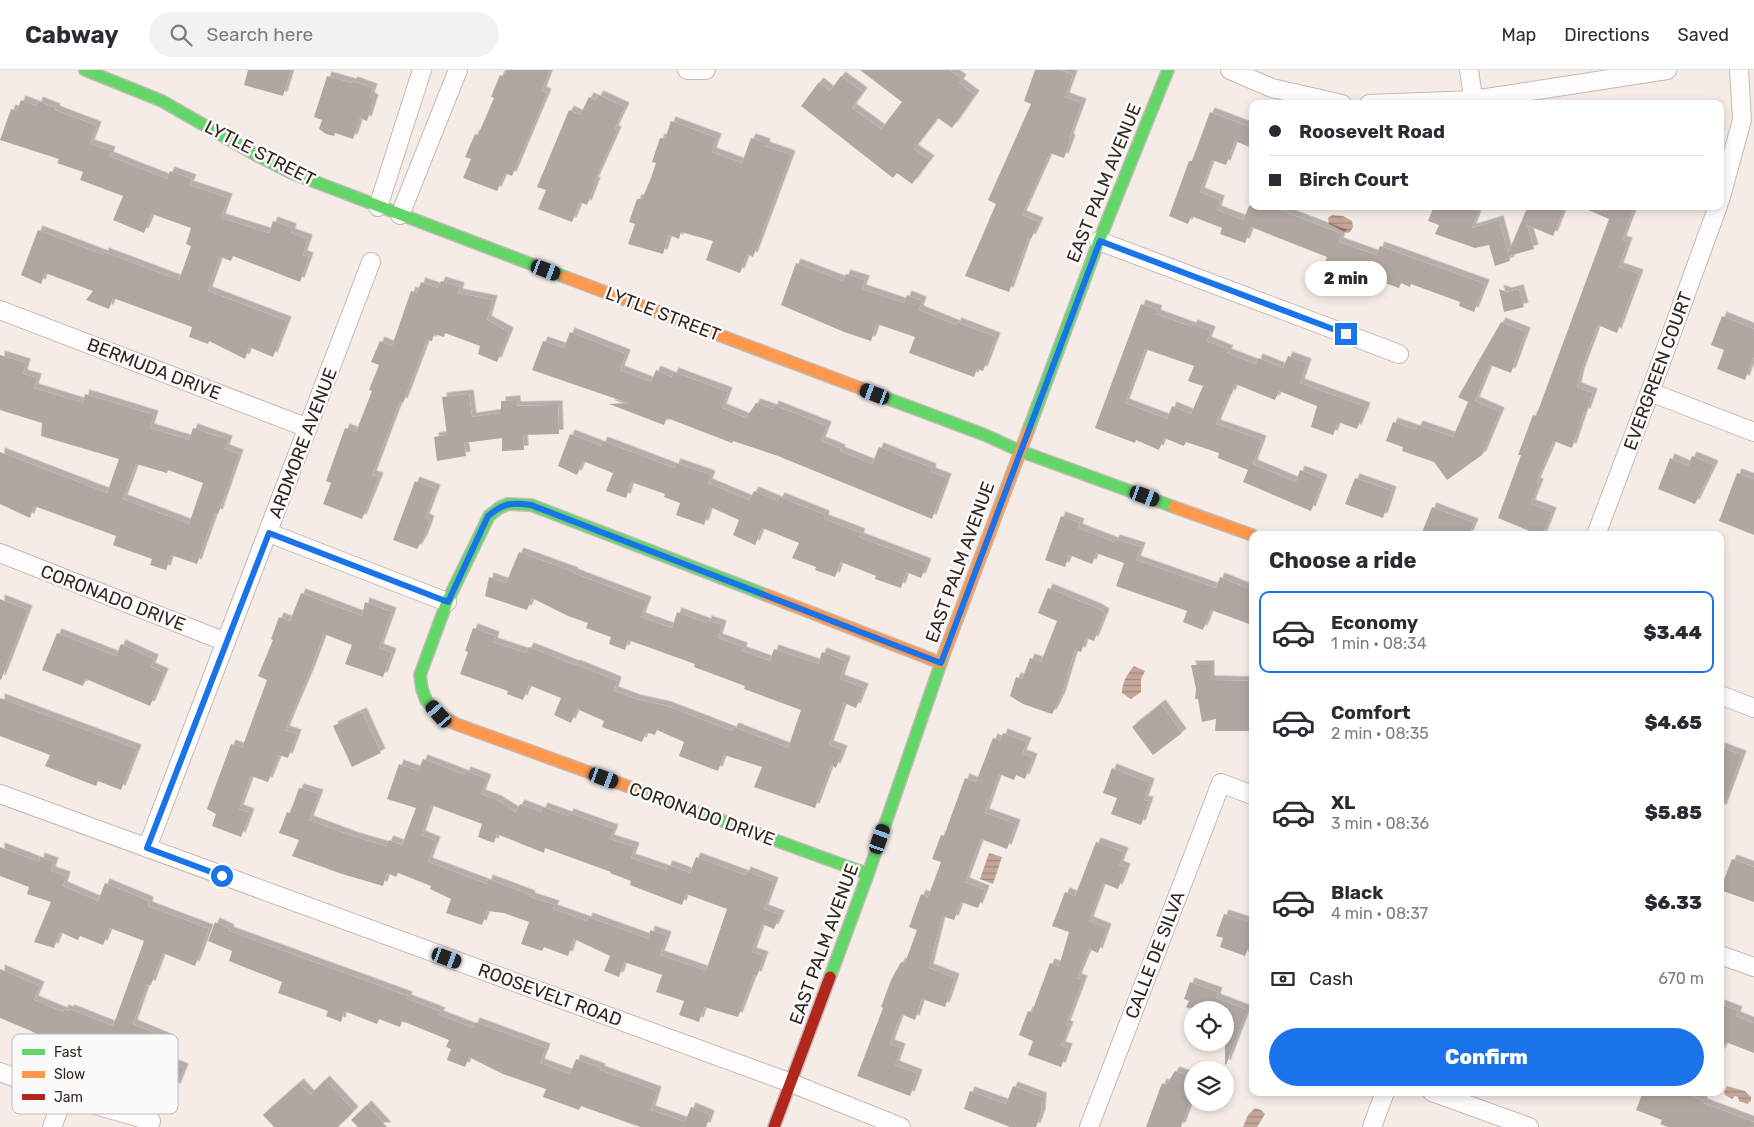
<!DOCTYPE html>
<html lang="en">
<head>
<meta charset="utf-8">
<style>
  :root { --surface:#fff; --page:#f2f2f3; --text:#2b2b33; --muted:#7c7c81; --line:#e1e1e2; --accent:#1a73e8 }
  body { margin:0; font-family:Rubik,sans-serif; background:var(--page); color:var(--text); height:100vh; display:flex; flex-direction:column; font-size:19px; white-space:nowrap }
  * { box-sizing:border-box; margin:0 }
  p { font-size:16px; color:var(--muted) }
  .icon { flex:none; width:28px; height:28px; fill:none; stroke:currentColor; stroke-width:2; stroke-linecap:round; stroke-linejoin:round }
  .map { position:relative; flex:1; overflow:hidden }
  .details { position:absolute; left:1249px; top:461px; width:475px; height:565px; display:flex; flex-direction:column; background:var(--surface); border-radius:10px; box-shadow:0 2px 8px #0003 }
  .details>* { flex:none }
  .guide { position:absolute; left:1249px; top:30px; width:475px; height:110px; border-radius:10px; box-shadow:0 2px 8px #0003; display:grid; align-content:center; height:110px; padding:0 20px; background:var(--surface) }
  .buttons { position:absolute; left:1184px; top:931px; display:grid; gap:10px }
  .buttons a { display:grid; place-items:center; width:50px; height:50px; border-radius:50%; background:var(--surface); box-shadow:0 2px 8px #0003; font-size:25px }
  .end { position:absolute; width:22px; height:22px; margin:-11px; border:6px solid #1a73e8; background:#fff; box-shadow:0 0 0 2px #fff }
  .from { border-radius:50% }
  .bubble { position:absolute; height:35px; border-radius:18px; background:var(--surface); box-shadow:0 2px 8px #0003; font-size:16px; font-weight:800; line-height:35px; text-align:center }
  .car { position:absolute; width:15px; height:30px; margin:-15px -8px; border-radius:6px; box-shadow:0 0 4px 1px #0007; background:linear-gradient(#222 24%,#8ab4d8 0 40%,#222 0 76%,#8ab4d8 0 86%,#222 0) }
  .guide b { display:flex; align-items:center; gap:18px; height:48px; font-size:19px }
  .guide b+b { border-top:1px solid var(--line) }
  .guide i { width:12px; height:12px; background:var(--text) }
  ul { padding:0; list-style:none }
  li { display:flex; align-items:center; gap:15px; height:82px; margin:0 10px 8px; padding:0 10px; border:2px solid transparent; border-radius:10px }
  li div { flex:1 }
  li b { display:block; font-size:19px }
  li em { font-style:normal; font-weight:800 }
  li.active { border-color:var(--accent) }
  li>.icon { width:45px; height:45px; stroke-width:1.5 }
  h2 { padding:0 20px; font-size:22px; line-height:60px }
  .pay { display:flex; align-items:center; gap:12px; height:55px; padding:0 20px; font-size:19px }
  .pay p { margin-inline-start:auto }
  .cta { display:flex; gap:10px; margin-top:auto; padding:10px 20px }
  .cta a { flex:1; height:58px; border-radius:30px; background:var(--accent); color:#fff; font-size:20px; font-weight:800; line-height:58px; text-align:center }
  header { display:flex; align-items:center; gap:30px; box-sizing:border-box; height:70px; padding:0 25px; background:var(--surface); border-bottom:1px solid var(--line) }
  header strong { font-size:24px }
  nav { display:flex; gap:28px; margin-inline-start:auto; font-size:18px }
  .search { width:350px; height:45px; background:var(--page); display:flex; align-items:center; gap:12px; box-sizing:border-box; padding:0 18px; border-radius:28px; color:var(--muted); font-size:19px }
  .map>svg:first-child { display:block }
</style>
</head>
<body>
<header>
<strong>Cabway</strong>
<div class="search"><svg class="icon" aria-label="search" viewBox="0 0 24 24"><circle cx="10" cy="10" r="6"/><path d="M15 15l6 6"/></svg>Search here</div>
<nav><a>Map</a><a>Directions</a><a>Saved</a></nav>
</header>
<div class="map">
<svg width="1754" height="1057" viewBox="0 0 1754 1057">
  <defs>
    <pattern id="water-rules" width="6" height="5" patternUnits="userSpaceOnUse" patternTransform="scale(1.25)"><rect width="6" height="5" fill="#c4a697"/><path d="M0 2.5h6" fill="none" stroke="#a0877b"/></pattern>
    <filter id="shadow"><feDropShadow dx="4.5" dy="-4.5" stdDeviation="0" flood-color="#0004"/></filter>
  </defs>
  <rect width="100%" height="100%" fill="#f5ece8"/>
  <path fill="url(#water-rules)" d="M1332 145 1343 146 1352 151 1353 157 1350 162 1347 163 1329 154 1328 148Z
    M1134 596 1145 601 1141 609V622L1131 629 1122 623C1122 613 1127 604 1134 596Z
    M989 783 1002 787 993 814 980 809Z
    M1727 1016 1745 1021 1751 1027V1031L1747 1034 1739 1031 1738 1027 1735 1026 1732 1029 1725 1025 1724 1022Z
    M1255 1038 1261 1040 1265 1044 1257 1057H1243L1248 1045Z"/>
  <path fill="#b1a7a2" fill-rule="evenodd" filter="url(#shadow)" d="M248 0H291L283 26 244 15Z
    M506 0H550L542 21 547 23 512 106 505 103 497 121 463 108 471 89 465 87 475 64 478 65 494 28 491 27 500 5 503 6Z
    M860 0H949L962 9 959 13 975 25 952 58 938 48 914 79 930 90 912 114 897 103 893 108 801 36 819 12 830 21 841 6 863 22 852 38 881 59 902 32Z
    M1035 0H1060L1073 5 1065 27 1082 33 1069 68 1071 69 1064 88 1050 83 1022 145 1039 152 1031 169 1028 168 1009 222 965 206 996 134 988 130 1031 34 1024 31Z
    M327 6 352 13 353 11 373 18 370 27 374 29 367 51 360 48 353 69 335 63 334 66 326 64 319 59 322 50 314 47Z
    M599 25 625 37 614 60 617 61 594 112H596L587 135 580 132 572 152 538 139 546 120 537 117 569 40 580 45 589 27 596 30Z
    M21 30 37 36 38 31 56 38 55 40 97 56 90 74 111 81 109 86 167 109 170 101 192 109 189 115 228 128 221 148 269 163 273 151 292 158 291 163 308 169 303 185 309 187 300 212 233 186 231 191 220 187 208 221 287 251 273 287 249 277 245 289 209 271 208 274 189 267 192 257 113 228 109 239 86 230 93 221 45 203 41 214 21 205 38 160 104 185V182L179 210 191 176 186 174 191 158 152 144 144 163 113 150 123 126 80 110 83 102 57 93 59 89 0 70 11 39 17 41Z
    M1210 42 1252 58V78L1235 71 1226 95 1212 90 1200 122 1220 130 1217 140 1243 150 1249 136H1269L1342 164 1339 172 1376 185 1380 176 1485 214 1474 242 1459 236 1460 232 1411 214 1410 217 1401 213 1399 218 1371 208 1366 221 1321 202 1327 187 1251 157 1245 173 1220 164 1222 158 1191 146 1188 154 1169 146 1189 91H1192Z
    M671 51 717 68 712 82 742 93 751 68 766 73 765 76 791 85 753 187 747 184 740 203 706 190 713 171 681 162 679 169 669 165 663 184 628 174 635 154 629 152 637 129H642L651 108 656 93 652 92 660 68 665 69Z
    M1434 136H1480L1472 158 1499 150 1508 183 1528 136H1565L1553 166 1527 155 1534 179 1509 186 1510 191 1495 196 1489 175 1475 178 1435 164 1439 155 1428 151Z
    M1579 136H1635L1622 170 1628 172 1619 197 1639 204 1617 263 1598 255 1580 303 1577 317 1593 323 1586 343 1584 342 1572 378 1554 371 1536 412 1539 413 1531 434 1552 442 1543 465H1539L1498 448 1521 385H1518L1533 345 1536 346 1609 149Z
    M796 193 843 211 846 204 865 210 862 219 904 233 907 225 922 231 919 240 956 255 957 252 996 267 983 301 977 299 974 307 909 283 915 267 877 254 871 271 844 262 781 235Z
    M441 211 460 217 458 223 493 230 487 250 509 262 497 292 478 284 480 276 445 263 444 267 434 264 432 271 427 270 403 333 400 331 372 405 379 407 362 449 323 434 331 413 326 411 345 358 356 362 372 321 369 320 379 295 371 292 380 271 392 276 411 221 417 223 421 212 438 218Z
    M1499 219 1507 222 1519 219 1524 237 1504 242Z
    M1141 234 1158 240 1156 244 1192 257 1193 254 1211 261 1207 271 1229 280 1227 283 1256 294 1258 288 1283 298 1288 286 1307 293 1300 313 1366 337 1357 359 1338 352 1333 365 1311 357 1317 336 1279 321 1275 330 1235 314 1231 325 1229 324 1216 354 1262 370 1253 394 1296 412 1300 400 1323 409 1311 441 1243 412 1248 400 1218 388 1219 383 1186 372 1184 376 1164 368 1159 380 1136 370 1135 373 1095 358ZM1145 279 1194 296 1188 311 1203 316 1191 344 1172 336 1167 349 1125 333Z
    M1722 246 1754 259V286L1745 310 1717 299 1724 280 1711 275Z
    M1501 252 1526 262 1511 303 1490 295 1475 331 1500 342 1482 385 1447 410 1434 392 1402 381 1403 377 1386 371 1393 352 1416 360 1418 355 1453 367 1468 332 1458 327Z
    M570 262 626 284 620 300 651 312 656 300 672 307 674 302 728 322 722 338 746 348 756 333 773 339 774 335 827 356 821 371 841 379 840 381 872 394 879 377 932 398 931 402 947 408 932 449 778 386 733 371 732 373 667 348 664 355 609 334 628 333 532 300 543 271 564 278Z
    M0 285 26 293 23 304 37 308 34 318 83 333 85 324 154 345 150 358 189 370 193 358 228 370 225 379 239 384 218 444 215 443 197 494 171 485 166 500 150 495 152 489 113 475 116 466 89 456 34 436 30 448 0 434V382L107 423 119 389 41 366 42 353 0 340ZM136 394 167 403 168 400 203 413 189 454 123 429Z
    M469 324 472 347 501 343V331L516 330V336L558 335 559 364 523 365 524 380 502 381V368L464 373 466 386 437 391 434 367 447 365 442 327Z
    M570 364 601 376 603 371 674 398 676 393 711 405 708 413 749 430 754 421 778 431 780 427 825 445 824 449 861 463 859 467 927 493 921 508 906 502 901 518 875 509 876 506 841 492 835 507 815 500 816 497 792 488 799 473 762 458 755 475 733 465 739 450 710 437 704 455 676 445 680 433 664 427 665 424 631 412 626 428 606 421 613 403 583 391 577 405 558 396Z
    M1692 386 1714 395 1695 434 1658 419 1670 388 1688 396Z
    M1737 403 1754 409V465L1719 451Z
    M1355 408 1392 421 1383 448 1345 434Z
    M415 411 436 419 425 448 430 450 423 469 417 479 393 470Z
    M1432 437 1474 453 1469 465H1421Z
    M1061 446 1080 453 1078 458 1114 472 1115 469 1141 477 1136 490 1216 518 1220 507 1252 520V555L1211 540 1203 560 1183 552 1187 541 1116 516 1124 493 1096 483 1092 494 1069 485 1065 497 1045 490Z
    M519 482 574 502 573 503 647 531 641 547 672 558 677 542 707 553V550L722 555 718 568 743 577 742 581 770 591 774 579 818 594 822 582 846 591 840 609 864 618 856 638 844 633 829 675 843 680 836 698 831 695 815 738 754 717 762 697 724 685 718 701 679 686 684 672 657 660 655 665 646 662 642 672 602 657 604 651 577 639 571 653 554 645 561 628 529 615 523 630 507 624 508 621 460 604 468 582 465 581 473 558 495 566 493 572 526 583 529 577 575 595V594L617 611 614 621 636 629 667 636 732 661 734 657 788 678 801 640 744 619 745 616 694 597 695 594 628 570 625 580 609 574 611 567 586 558 588 553 568 546 532 528 527 540 485 526 489 507 506 513Z
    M1048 518 1097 538 1105 543 1094 571 1086 568 1081 582 1075 580 1061 626 1052 644 1023 634 1010 626 1016 607 1022 609 1030 588 1041 592 1057 551 1038 543Z
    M301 523 362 546 365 532 392 542 379 578 392 583 383 607 345 594 352 575 324 564 311 599 285 660 297 664 288 688 279 685 268 712 251 706 239 739 250 743 241 767 212 756 216 744 207 739 231 674 242 678 267 610 258 606 273 570 271 569 279 547 290 551Z
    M0 529 28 540 1 610 0 609Z
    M57 563 116 586 121 574 154 589 151 597 164 603 150 636 86 609 83 616 42 600Z
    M1191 595H1210V610L1252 611V661H1215L1216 649 1202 652 1198 629H1195L1196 619Z
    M0 628 137 679 121 720 98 711 96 716 45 696 50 685 0 666Z
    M1161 634 1182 663 1153 685 1132 657Z
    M362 642 381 683 352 697 333 656Z
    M1003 663 1027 672 1022 684 1033 688 1025 709 1016 705 1014 710 999 704 985 743 1016 754 1007 779 981 769 965 812 985 820 978 838 961 832 954 850 942 846 929 898 955 908 945 937 922 929 915 950 901 944 890 974 901 978 895 995 918 1004 910 1026 857 1006 883 938 881 937 891 910 901 892 905 893 917 860 909 857 921 824 928 827 941 792 932 789 941 765 944 766 965 708 976 712 993 668 1000 671Z
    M1720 677 1742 685 1722 739H1720Z
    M423 689 465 705 466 701 487 709 481 724 497 730 516 742 520 734 541 742 543 737 568 746 569 743 614 759 610 769 635 777 631 788 666 800 668 795 690 803 696 787 745 805 746 801 774 812 764 839 780 845 774 859 762 854 752 882 764 886 757 906 754 905 738 947 704 937 699 952 679 945 684 931 656 922 662 905 624 892 619 907 604 901 610 886 574 869 568 886 544 877 542 881 521 874 529 852 504 843 487 841 482 855 446 843 451 829 430 819 431 816 398 803 396 807 387 803 383 816 342 804 292 786 299 770 279 763 287 742 290 743 299 718 319 724 309 750 355 767 386 776 389 770 402 775 416 738 387 729 399 694 418 701ZM431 735 482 754 478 767 494 773 497 764 544 783 545 778 611 802 610 803 631 811 630 815 682 835 686 824 727 839 706 901 660 885 667 866 650 860 649 869 588 847 587 851 553 839 555 835 530 827 531 825 488 809 487 814 428 792 436 771 421 765Z
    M1112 698 1150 713 1144 730 1149 731 1141 755 1111 744 1117 728 1103 723Z
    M1096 772 1124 782 1119 795 1126 798 1118 819 1103 813 1089 851 1107 858 1098 883 1089 879 1077 908 1083 910 1066 955 1069 956 1061 976 1068 978 1061 997 1028 985 1033 971 1019 965 1028 941 1032 942 1050 893 1059 896 1069 862 1052 856 1065 822 1075 826Z
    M0 777 39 792 40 787 54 792 51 801 66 806 63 816 98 831 105 813 149 831 148 836 209 859 195 896 163 883 151 915 147 914 133 954 169 969 163 983 172 987 169 992 184 998 176 1018 158 1011 161 1002 113 981 108 995 69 978V979L54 973 31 961 0 948V899L40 916 34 930 63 942 64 939 69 941 70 939 113 956 144 871 110 858 103 875 80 866 78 870 60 862 54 878 34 872 51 832 27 824 29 817 0 806Z
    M1732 789 1754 797V832L1720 820Z
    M1224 844 1252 853V880L1248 878 1245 886 1220 877 1223 868 1216 866Z
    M215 852 230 859 229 861 408 926 407 929 441 942 439 945 473 958 475 952 546 978 540 993 570 1004 576 989 601 998 600 1000 657 1021 651 1040 685 1052 691 1037 710 1045 706 1057H640L581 1036 579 1040 543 1027 546 1019 503 1004 469 987 465 997 447 990 451 979 446 977 449 970 402 951 400 957 379 949 377 954 344 941 341 952 326 946 328 941 278 923 282 912 229 891 232 881 208 871Z
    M1190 912 1218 922 1216 928 1247 940 1226 995 1225 994V940H1194L1186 937 1189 931 1184 929Z
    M1720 934 1738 941 1736 946 1754 953V983L1726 972 1720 984Z
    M1175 1001 1192 1007V1027L1181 1057H1146L1162 1013 1166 1015Z
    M325 1010 354 1041 338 1057H274L263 1045 299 1013 310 1025Z
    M1013 1016 1042 1027 1041 1043 1036 1057H1010L964 1039 970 1021 1006 1034Z
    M1643 1022H1680L1703 1031V1033L1754 1052V1057H1668L1660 1054 1662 1050 1636 1040Z
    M367 1035 387 1057H358L351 1050Z"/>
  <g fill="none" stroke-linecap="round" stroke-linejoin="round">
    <defs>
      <path id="street" d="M687 0H706
        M1230 0 1272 18 1342 34
        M1469 0 1474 34
        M1369 34 1474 30 1667 0
        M1720 130 1742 50 1739 0
        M378 137 422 0
        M400 145 458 0
        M1099 171 1399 284
        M0 240 308 358
        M1650 322 1754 362
        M269 463 447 532
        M1596 465 1650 322 1718 136
        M0 483 226 572
        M1720 625 1754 638
        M0 724 791 1013 901 1057
        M147 778 371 192
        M1720 885 1754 897
        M0 1002 64 1026 151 1051
        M1432 1022 1529 1057
        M52 1057 64 1026
        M1089 1057 1221 713 1252 725
        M1372 1057 1385 1022"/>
      <path id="fast" d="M85 0 162 31 256 85 292 103 565 207
        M881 326 985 365 1020 381 1174 437
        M1028 361 1099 171 1168 0
        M441 646 426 630 422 619 420 605 447 532 489 446 499 438 508 434 531 435 766 525
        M635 719 868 804
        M830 907 868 804 944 584"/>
      <path id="slow" d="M565 207 881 326
        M1174 437 1252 465
        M766 525 941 593
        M944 584 1028 361
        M441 646 456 654 635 719"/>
      <path id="jam" d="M774 1057 830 907"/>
    </defs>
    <use href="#street" stroke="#c4b9b4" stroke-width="20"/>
    <use href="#fast" stroke="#c4b9b4" stroke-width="14"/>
    <use href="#slow" stroke="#c4b9b4" stroke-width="14"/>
    <use href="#jam" stroke="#c4b9b4" stroke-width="14"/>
    <use href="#street" stroke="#fefcfc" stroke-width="18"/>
    <use href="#fast" stroke="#63d668" stroke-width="11"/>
    <use href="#slow" stroke="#ff974d" stroke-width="11"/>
    <use href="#jam" stroke="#b3261e" stroke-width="11"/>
  </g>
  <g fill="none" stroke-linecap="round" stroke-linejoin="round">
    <path stroke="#1a73e8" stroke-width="6" d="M222 806 147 778 269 463 448 532 488 446C504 433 511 432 531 435L941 593 1100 171 1346 264"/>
  </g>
  <g text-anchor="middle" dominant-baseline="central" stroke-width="5" stroke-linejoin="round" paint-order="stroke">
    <g font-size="18" fill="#352720" stroke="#fbfbfb">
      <text transform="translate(260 83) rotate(27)">LYTLE STREET</text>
      <text transform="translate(1104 113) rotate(-68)">EAST PALM AVENUE</text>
      <text transform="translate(663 244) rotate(21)">LYTLE STREET</text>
      <text transform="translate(154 299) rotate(21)">BERMUDA DRIVE</text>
      <text transform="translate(1658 301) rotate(-70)">EVERGREEN COURT</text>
      <text transform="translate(303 373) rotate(-69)">ARDMORE AVENUE</text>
      <text transform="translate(960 492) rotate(-70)">EAST PALM AVENUE</text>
      <text transform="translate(113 528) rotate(21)">CORONADO DRIVE</text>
      <text transform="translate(702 744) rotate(20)">CORONADO DRIVE</text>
      <text transform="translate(824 874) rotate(-70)">EAST PALM AVENUE</text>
      <text transform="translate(1155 885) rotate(-69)">CALLE DE SILVA</text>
      <text transform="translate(550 925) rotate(20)">ROOSEVELT ROAD</text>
    </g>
  </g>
  <rect x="12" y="964" width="166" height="80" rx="8" fill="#fbfbfb" stroke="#c0bbb9" stroke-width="1"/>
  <rect x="22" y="979" width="23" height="6" fill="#63d668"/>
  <rect x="22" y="1001" width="23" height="7" fill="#ff974d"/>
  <rect x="22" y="1024" width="23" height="6" fill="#b3261e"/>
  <g font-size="14" fill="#352720">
    <text x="54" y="987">Fast</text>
    <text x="54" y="1009">Slow</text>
    <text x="54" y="1032">Jam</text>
  </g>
</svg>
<div class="buttons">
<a><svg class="icon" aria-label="locate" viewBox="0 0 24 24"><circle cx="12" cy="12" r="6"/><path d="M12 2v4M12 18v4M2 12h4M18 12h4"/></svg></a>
<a><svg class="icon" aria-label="layers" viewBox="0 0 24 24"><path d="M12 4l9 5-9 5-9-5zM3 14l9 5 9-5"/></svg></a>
</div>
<i class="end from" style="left:222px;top:806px"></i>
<i class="end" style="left:1346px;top:264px"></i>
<div class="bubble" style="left:1305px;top:191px;width:82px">2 min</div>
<i class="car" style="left:546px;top:200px;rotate:111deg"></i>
<i class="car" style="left:875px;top:324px;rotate:291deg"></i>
<i class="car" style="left:1145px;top:426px;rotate:110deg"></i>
<i class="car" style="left:439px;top:644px;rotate:319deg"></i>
<i class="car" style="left:604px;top:708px;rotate:110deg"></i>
<i class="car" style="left:880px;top:769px;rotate:19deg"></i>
<i class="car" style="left:447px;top:888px;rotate:110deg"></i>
<div class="guide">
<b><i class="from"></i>Roosevelt Road</b>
<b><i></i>Birch Court</b>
</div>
<section class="details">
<h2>Choose a ride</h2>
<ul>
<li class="active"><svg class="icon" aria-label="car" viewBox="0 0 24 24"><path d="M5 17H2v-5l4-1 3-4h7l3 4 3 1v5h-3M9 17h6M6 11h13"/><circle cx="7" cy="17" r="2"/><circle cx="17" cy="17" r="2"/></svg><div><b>Economy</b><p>1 min · 08:34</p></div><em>$3.44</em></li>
<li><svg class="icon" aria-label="car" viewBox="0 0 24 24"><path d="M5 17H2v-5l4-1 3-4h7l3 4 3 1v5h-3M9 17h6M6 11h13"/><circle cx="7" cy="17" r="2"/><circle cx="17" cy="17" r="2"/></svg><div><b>Comfort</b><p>2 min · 08:35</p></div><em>$4.65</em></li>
<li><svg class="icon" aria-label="car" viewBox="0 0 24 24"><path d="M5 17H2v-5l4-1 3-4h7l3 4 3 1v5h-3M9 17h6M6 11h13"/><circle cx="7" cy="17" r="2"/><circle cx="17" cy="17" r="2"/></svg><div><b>XL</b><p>3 min · 08:36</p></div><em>$5.85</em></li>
<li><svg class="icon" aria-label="car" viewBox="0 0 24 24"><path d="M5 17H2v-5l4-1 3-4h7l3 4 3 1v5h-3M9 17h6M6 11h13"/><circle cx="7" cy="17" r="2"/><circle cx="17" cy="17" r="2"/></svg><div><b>Black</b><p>4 min · 08:37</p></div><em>$6.33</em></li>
</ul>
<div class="pay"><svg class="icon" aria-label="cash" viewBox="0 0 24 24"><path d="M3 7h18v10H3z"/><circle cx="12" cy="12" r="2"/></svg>Cash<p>670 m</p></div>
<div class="cta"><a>Confirm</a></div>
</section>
</div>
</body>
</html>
